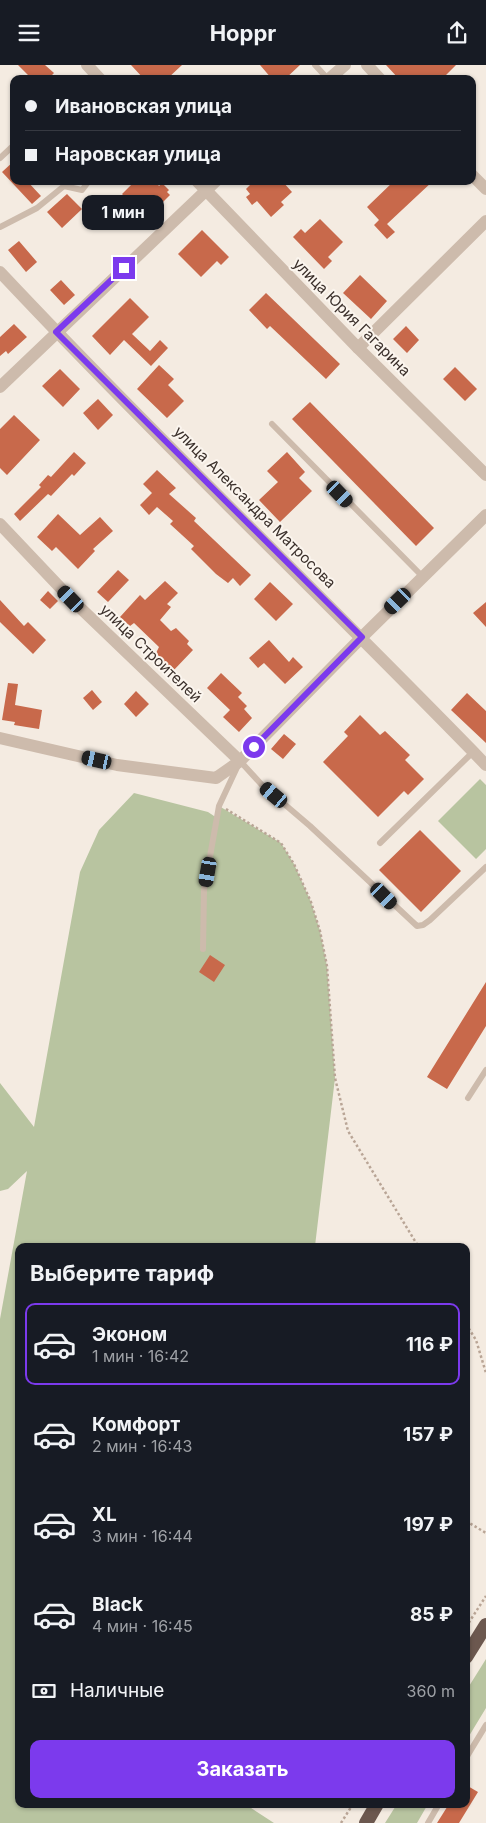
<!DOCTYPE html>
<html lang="ru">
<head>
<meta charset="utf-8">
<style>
  :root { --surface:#171b24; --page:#20242c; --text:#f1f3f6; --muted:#9ea1a6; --line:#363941; --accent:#7c3aed }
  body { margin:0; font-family:Inter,sans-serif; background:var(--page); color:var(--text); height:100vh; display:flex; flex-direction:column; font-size:19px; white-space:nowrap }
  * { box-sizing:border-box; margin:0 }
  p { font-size:16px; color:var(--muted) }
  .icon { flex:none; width:28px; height:28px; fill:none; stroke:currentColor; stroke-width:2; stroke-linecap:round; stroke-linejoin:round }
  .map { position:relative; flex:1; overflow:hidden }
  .side { position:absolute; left:15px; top:1178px; width:455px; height:565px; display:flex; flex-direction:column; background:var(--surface); border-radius:10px; box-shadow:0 1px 4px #0004 }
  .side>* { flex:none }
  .hud { position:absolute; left:10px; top:10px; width:466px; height:110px; border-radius:10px; box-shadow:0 1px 4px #0004; display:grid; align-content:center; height:110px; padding:0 15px; background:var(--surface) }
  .end { position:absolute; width:22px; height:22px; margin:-11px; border:6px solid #7c3aed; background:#fff; box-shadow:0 0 0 2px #fff }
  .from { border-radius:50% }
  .bubble { position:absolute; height:35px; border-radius:10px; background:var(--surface); box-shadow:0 1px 4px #0004; font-size:16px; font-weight:700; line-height:35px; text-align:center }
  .car { position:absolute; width:15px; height:30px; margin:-15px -8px; border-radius:6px; box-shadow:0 0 4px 1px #0007; background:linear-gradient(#222 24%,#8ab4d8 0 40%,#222 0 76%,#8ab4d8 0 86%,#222 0) }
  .hud b { display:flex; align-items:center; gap:18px; height:48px; font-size:19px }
  .hud b+b { border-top:1px solid var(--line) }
  .hud i { width:12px; height:12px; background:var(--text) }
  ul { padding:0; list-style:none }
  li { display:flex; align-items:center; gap:15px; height:82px; margin:0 10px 8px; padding:0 5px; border:2px solid transparent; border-radius:10px }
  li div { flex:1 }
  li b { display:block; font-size:19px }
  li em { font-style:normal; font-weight:700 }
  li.active { border-color:var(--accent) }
  li>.icon { width:45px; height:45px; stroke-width:1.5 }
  h2 { padding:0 15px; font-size:22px; line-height:60px }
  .pay { display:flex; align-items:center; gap:12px; height:55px; padding:0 15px; font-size:19px }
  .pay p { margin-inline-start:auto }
  .primary-button { display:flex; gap:10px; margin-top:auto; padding:10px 15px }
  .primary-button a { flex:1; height:58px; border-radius:10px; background:var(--accent); color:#fff; font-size:20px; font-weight:700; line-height:58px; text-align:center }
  header { display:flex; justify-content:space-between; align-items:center; height:65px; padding:0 15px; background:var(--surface); font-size:22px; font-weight:700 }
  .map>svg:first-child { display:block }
</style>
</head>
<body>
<header><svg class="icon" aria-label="menu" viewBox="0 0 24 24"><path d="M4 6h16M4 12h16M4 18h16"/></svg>Hoppr<svg class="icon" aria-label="share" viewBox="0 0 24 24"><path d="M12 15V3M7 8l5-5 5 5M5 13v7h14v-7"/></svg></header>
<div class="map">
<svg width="486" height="1758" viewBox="0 0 486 1758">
  <rect width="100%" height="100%" fill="#f4ebe1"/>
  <path fill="#b8c4a0" d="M480 714 486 720V784L476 794 438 756Z
    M134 728 208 747 217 753 219 741 281 778 294 799 311 837 320 866 327 901 335 1013 315 1181H19V1739H245L274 1758H0V1254L27 1106 8 1124 0 1126V1018L34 1062 80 807 99 765Z
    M486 1594V1643L466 1676V1626Z
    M397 1739H428L417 1758H385Z"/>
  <path fill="#c8694b" d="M18 0H45L54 8 48 14H32Z
    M131 0H182L167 14H144Z
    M260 0H300L285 14H272Z
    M386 0H456L442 14H399Z
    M14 96V116H27L41 131 32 139 2 107Z
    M135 116H155L159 121 162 118 169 125 167 127 170 130 146 154 122 129Z
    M254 116H282L292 127 281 137 284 140 271 152 257 136 252 140 246 132 250 129 246 124Z
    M394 116H433L387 159 395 167 387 174 374 160 379 155 367 142Z
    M67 129 82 144 62 163 47 147Z
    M320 154 343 177 328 192 332 196 324 204 293 172 301 164 305 168Z
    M202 165 229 192 221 200 217 196 201 212 178 189Z
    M19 176 37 197 26 207 8 185Z
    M360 210 387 236 371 254 343 228Z
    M61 215 75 230 64 240 50 225Z
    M266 228 340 299 326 314 270 261 267 264 249 245Z
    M130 233 149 252 132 269 150 286 160 275 168 283 151 301 124 275 110 290 92 271Z
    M14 259 27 272 8 289 6 286 0 291V272Z
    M406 261 419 275 407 288 393 274Z
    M159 300 174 314 168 320 184 336 167 353 137 324Z
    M455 302 477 324 465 336 443 314Z
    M60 304 80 324 63 342 42 321Z
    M98 334 113 350 98 365 83 348Z
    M310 337 434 463 416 481 292 354Z
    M14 350 40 375 7 410 0 403V364Z
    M74 387 86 398 74 411 72 409 51 431 48 429 20 456 14 449 41 422 39 420 48 410 51 412Z
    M287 387 305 407 299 413 312 426 280 457 259 435 278 417 267 406Z
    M157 405 176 423 169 429 196 453 194 456 251 510 240 521 233 513 228 518 216 509 191 484 194 481 170 459 173 456 157 442 149 450 140 440 152 428 143 419Z
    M58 449 80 470 100 452 113 466 93 484 95 486 78 504 56 482 52 486 37 472Z
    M118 505 129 515 108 537 97 527Z
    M165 516 178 528 167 539 171 542 160 555 171 566 176 563 189 576 187 579 193 585 173 606 156 588 159 582 134 558 130 561 120 552 140 530 145 535Z
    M270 517 293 539 276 556 254 534Z
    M48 526 58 536 50 544 40 535Z
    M0 535 24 561 28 557 46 575 33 589 0 557Z
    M486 537V562L473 548Z
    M269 575 289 597 293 592 303 602 285 619 264 598 258 603 249 593Z
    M221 608 242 628 238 632 247 641 244 644 252 653 239 667 223 652 230 645 207 623Z
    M8 618 18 619 15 640 42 645 39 664 14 660 15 657 2 655Z
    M92 625 102 637 93 645 83 633Z
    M136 626 149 639 136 652 124 639Z
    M467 628 486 646V678L451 645Z
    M360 650 380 670 385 666 410 690 405 695 424 714 408 730 404 726 378 752 323 697 348 671 344 667Z
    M284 669 296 679 283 694 271 684Z
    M420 765 461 806 421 847 379 805Z
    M210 890 225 900 214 917 199 907Z
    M486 917V961L447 1024 427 1012Z
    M466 1720 478 1727 459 1758H437L449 1739H466Z"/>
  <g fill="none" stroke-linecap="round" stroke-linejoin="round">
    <path stroke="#b9a596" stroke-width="2.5" stroke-dasharray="2.5 2.5" stroke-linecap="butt" d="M226 744 281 778 294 799 311 837 320 866 327 901 335 1013 348 1066 418 1181
      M466 1259 476 1275 486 1308
      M466 1456 486 1468
      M466 1562 486 1531
      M341 1758 353 1739"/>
    <path stroke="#cdbbac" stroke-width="6" d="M315 0 328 14
      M0 93 14 80
      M0 162 37 143 64 121 82 125 89 116
      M272 359 423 512
      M380 778 473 687
      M203 884 204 825 219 741 240 696 262 720 310 761 417 861 423 860 430 855 486 802
      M468 1033 486 1005
      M466 1693 486 1660
      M428 1758 439 1739"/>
    <path stroke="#cdbbac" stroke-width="12" d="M367 0 380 14
      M329 14 345 0
      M472 110 486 124
      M0 207C158 375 326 535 486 700
      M358 283 486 156
      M0 322 216 116
      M0 459 71 534 240 696
      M0 673 117 700 216 713 240 696 362 572 486 450"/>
    <path stroke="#cdbbac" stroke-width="12" d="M87 0 100 14
      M197 116 358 283 486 410"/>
    <path stroke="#6c584f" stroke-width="14" d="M466 1592 486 1560
      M366 1758 377 1739"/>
  </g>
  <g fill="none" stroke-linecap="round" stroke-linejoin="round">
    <path stroke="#7c3aed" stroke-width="6" d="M124 203 56 267 362 572 254 682"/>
  </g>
  <g text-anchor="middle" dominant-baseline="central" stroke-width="4" stroke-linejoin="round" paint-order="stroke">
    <g font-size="15" fill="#3b302b" stroke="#fbf5ee">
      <text transform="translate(352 252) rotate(45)">улица Юрия Гагарина</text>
      <text transform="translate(255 442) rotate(45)">улица Александра Матросова</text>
      <text transform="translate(151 588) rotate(44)">улица Строителей</text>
    </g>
  </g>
</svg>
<i class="end from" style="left:254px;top:682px"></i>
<i class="end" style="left:124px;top:203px"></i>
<div class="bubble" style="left:82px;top:130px;width:82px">1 мин</div>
<i class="car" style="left:340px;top:429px;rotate:136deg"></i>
<i class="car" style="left:71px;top:534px;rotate:316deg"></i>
<i class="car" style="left:398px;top:536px;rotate:226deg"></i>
<i class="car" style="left:97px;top:695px;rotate:283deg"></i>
<i class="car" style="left:274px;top:730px;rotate:310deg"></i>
<i class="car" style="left:208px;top:807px;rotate:190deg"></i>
<i class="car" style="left:384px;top:831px;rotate:135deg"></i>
<div class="hud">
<b><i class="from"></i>Ивановская улица</b>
<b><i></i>Наровская улица</b>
</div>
<section class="side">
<h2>Выберите тариф</h2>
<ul>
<li class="active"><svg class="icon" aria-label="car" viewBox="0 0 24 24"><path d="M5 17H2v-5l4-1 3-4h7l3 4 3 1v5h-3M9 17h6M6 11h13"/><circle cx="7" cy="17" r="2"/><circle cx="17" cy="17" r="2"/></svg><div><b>Эконом</b><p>1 мин · 16:42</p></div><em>116 ₽</em></li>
<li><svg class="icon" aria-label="car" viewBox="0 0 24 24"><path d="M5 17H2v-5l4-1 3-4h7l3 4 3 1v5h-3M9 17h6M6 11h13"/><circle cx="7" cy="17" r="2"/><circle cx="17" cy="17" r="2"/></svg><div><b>Комфорт</b><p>2 мин · 16:43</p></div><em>157 ₽</em></li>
<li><svg class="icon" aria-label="car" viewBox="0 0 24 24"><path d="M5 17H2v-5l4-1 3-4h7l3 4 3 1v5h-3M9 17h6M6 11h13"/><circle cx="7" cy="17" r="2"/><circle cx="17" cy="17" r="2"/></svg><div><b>XL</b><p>3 мин · 16:44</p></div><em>197 ₽</em></li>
<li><svg class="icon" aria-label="car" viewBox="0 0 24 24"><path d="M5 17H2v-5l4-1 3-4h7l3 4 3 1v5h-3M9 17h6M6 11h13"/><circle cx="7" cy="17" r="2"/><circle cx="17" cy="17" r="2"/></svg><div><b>Black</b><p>4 мин · 16:45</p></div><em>85 ₽</em></li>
</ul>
<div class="pay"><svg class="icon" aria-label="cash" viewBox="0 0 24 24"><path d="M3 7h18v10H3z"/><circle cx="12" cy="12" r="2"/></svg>Наличные<p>360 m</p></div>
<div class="primary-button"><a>Заказать</a></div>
</section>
</div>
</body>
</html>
